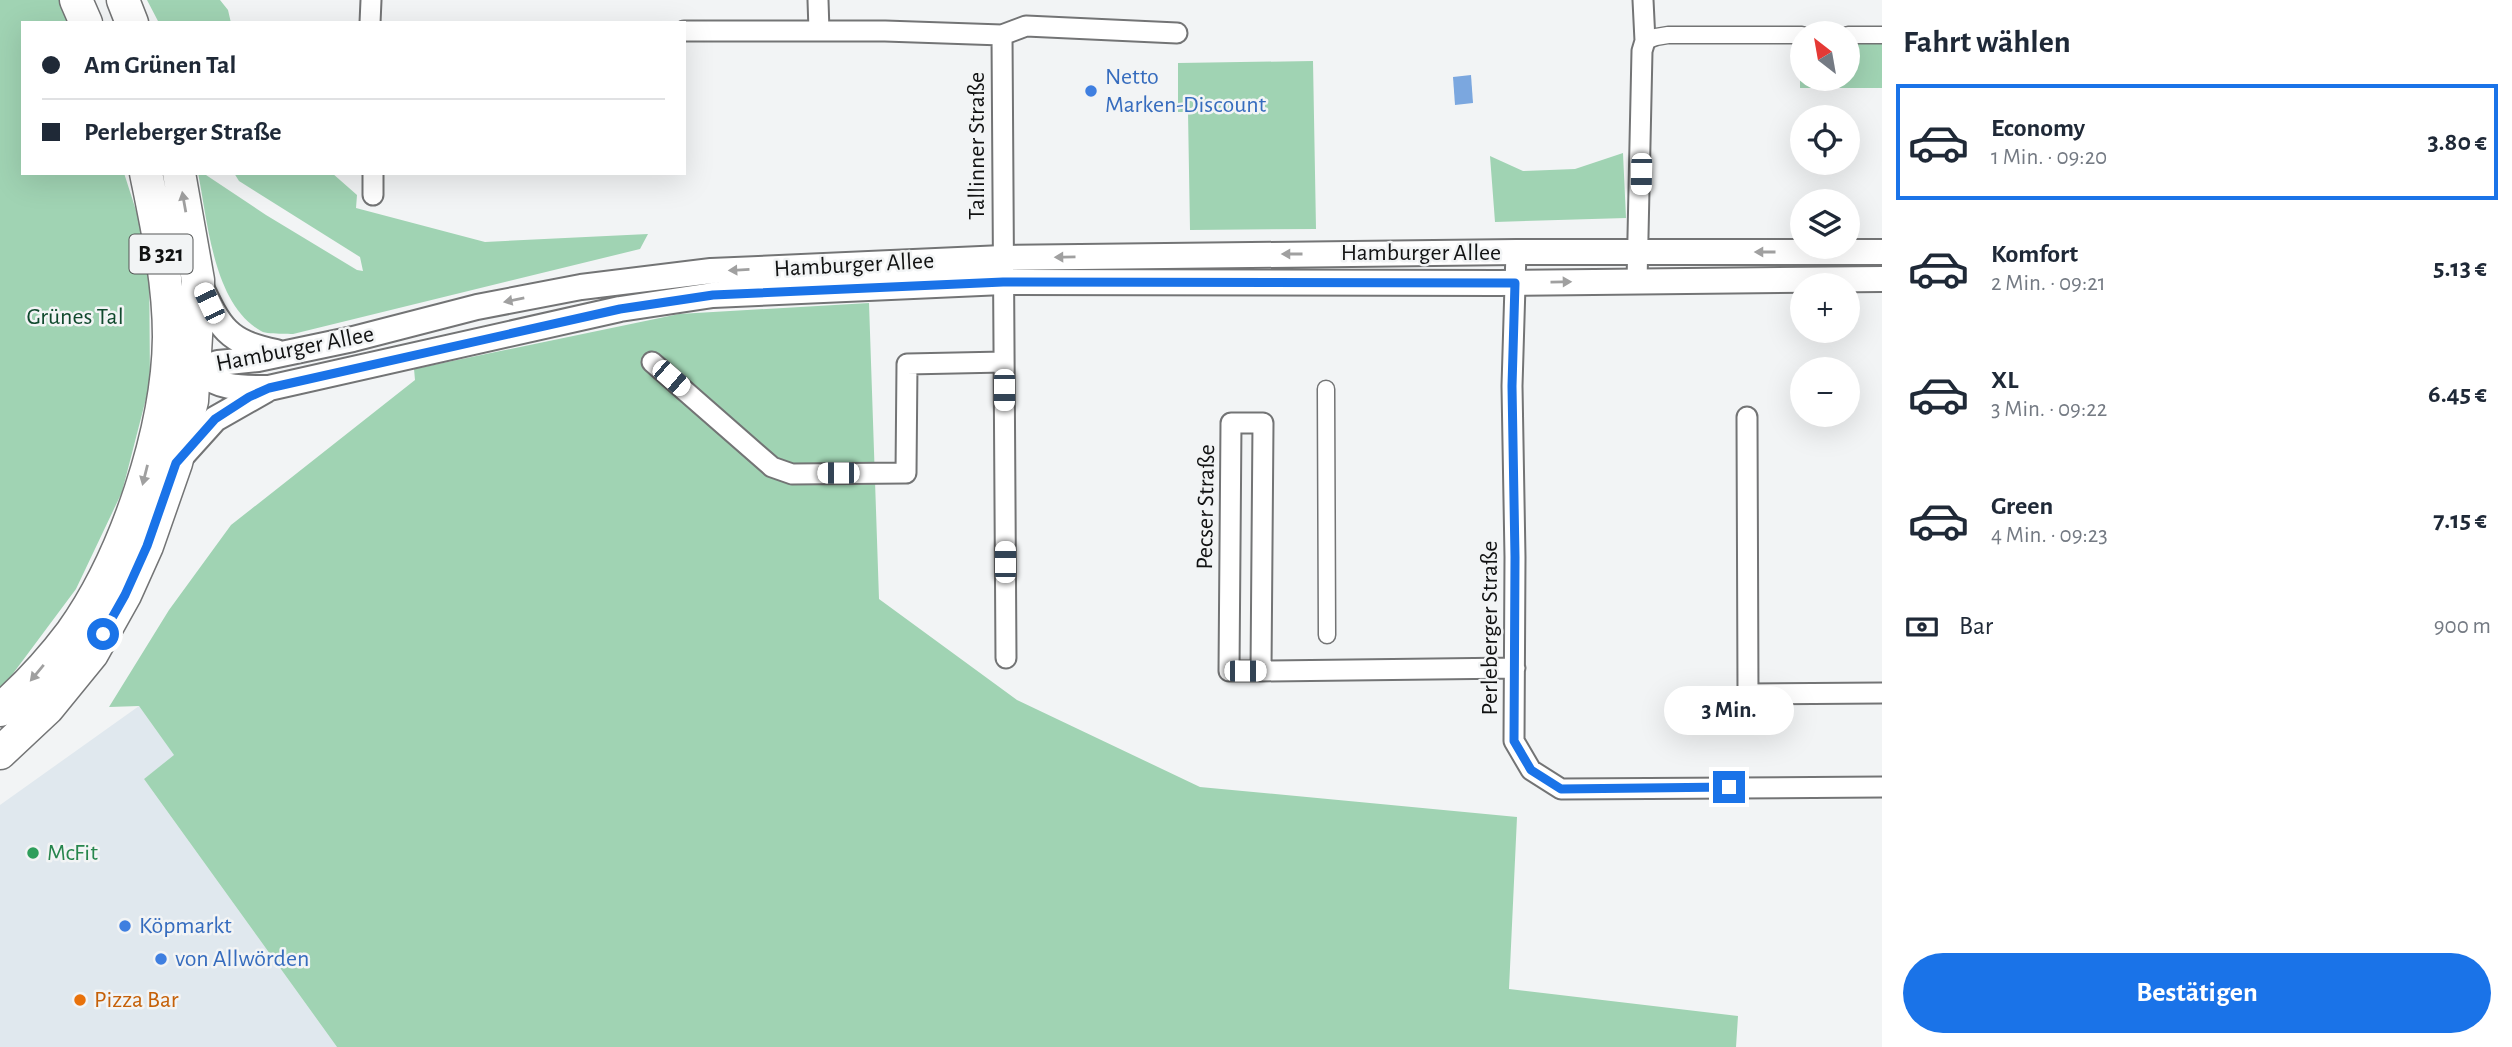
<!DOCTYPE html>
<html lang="de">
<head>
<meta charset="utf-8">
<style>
  :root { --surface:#fff; --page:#f6f6f7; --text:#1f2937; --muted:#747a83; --line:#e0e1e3; --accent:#1a73e8 }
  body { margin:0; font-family:"Alegreya Sans",sans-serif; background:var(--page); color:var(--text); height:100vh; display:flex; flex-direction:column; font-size:26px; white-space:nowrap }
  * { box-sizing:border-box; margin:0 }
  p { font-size:23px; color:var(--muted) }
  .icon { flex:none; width:38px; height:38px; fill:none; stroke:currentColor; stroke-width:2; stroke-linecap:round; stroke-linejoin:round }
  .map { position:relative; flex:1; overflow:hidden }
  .side { display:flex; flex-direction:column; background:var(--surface); width:630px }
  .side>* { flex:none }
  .hud { position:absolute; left:21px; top:21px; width:665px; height:154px; border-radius:0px; box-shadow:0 7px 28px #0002; display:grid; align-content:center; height:154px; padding:0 21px; background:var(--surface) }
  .needle { width:46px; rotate:329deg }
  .tools { position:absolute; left:1790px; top:21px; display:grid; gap:14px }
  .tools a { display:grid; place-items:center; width:70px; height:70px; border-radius:50%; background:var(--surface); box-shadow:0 7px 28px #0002; font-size:35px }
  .end { position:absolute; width:32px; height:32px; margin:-16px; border:9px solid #1a73e8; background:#fff; box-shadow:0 0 0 4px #fff }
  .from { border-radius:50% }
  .bubble { position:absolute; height:49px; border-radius:24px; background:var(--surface); box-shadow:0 7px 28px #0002; font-size:23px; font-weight:600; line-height:49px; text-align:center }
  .car { position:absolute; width:21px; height:42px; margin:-21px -10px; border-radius:9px; box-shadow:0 0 5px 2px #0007; background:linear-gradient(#fff 24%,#345 0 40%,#fff 0 76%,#345 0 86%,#fff 0) }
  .hud b { display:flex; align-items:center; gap:24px; height:66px; font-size:26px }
  .hud b+b { border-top:2px solid var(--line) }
  .hud i { width:18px; height:18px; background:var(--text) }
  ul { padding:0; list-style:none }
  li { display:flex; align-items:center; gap:21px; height:116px; margin:0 14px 10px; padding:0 7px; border:4px solid transparent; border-radius:0px }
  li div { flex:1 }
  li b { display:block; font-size:26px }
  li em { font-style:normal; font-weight:600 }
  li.current { border-color:var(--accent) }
  li>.icon { width:63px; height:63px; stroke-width:1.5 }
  h2 { padding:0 21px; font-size:32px; line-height:84px }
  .pay { display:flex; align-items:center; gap:18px; height:77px; padding:0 21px; font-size:26px }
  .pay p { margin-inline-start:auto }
  .primary-button { display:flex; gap:14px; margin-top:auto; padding:14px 21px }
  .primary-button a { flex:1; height:80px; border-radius:42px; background:var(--accent); color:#fff; font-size:28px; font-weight:600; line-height:80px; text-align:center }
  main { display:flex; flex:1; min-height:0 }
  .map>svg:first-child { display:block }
</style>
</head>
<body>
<main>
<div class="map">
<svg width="1882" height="1047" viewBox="0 0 1882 1047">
  <rect width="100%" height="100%" fill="#f2f4f5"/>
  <path fill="#e0e8ee" d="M139 706 175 756 144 779 337 1047H0V805Z"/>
  <path fill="#a0d3b3" d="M0 0H59L69 23H23V173H124L149 251 150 383 122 492 76 589 0 691Z
    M147 0H220L228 10 231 23H159Z
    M1800 42H1802V79H1848V42H1882V88H1800Z
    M1313 61 1316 229 1190 230 1188 112H1178V63Z
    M1623 153 1626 218 1495 222 1490 156 1523 171 1575 169Z
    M198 173H203L266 215 357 270 363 271 360 257 239 181 234 173H332L357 195 356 208 485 242 648 234 640 249 293 334C284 333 268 335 261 331 213 304 208 222 198 173Z
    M869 303 879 599 1017 700 1200 787 1517 817 1509 989 1738 1016 1736 1047H337L144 779 174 755 139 706 109 707 169 610 231 525 415 380 414 369 679 314Z"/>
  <path fill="#7ba7df" d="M1471 75 1473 103 1455 105 1453 77Z"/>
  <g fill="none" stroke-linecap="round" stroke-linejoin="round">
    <defs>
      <path id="pedestrian" d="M1848 35H1882
        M1645 41 1656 37 1668 35H1802
        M1326 389 1327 635"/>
      <path id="minor" d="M818 0 819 31
        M370 23 371 0
        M684 31H885L1002 35 1026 26 1177 33
        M1002 35 1006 658
        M373 173V195
        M1516 252 1512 386 1515 557 1514 741 1531 770 1561 789 1882 787
        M1637 282 1642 51 1645 41 1643 0
        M652 362 772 467 792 474 906 473 907 364 1004 362
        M1747 417 1748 694 1882 693
        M1261 671 1263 423H1231L1229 671H1261L1515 668"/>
      <path id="tertiary" d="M199 283C220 328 227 342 276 352
        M195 370C221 389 238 388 269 388L620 309 713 295 1003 282 1498 283 1882 279
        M195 370 218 363 258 359 353 339 477 307 581 287 711 271 1003 258 1516 252H1882
        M178 460 215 419 266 390"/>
      <path id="primary" d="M76 0 86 23
        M123 0 132 23
        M0 710C26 687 51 660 72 632 126 556 168 430 169 337 169 281 157 227 146 173
        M0 753 48 708 92 654 125 595 147 546 176 463 192 401 198 304V280L179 173"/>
    </defs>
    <use href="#pedestrian" stroke="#737475" stroke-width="19"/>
    <use href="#minor" stroke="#737475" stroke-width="23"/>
    <use href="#tertiary" stroke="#737475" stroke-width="28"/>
    <use href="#primary" stroke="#737475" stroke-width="35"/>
    <use href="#pedestrian" stroke="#fff" stroke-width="16"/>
    <use href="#minor" stroke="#fff" stroke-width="19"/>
    <use href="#tertiary" stroke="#fff" stroke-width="24"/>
    <use href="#primary" stroke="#fff" stroke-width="32"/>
  </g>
  <defs><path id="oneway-solid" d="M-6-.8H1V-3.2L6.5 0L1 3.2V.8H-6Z" transform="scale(1.75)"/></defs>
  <g fill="#a0a0a0">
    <use href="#oneway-solid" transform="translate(184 202) rotate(-100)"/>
    <use href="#oneway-solid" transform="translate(1765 252) rotate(180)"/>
    <use href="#oneway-solid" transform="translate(1292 254) rotate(180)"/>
    <use href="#oneway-solid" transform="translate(1065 257) rotate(179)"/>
    <use href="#oneway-solid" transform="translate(739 270) rotate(177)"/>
    <use href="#oneway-solid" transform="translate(1561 282) rotate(-1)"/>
    <use href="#oneway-solid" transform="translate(514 300) rotate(169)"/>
    <use href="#oneway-solid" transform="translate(145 475) rotate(104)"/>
    <use href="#oneway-solid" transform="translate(37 673) rotate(130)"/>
  </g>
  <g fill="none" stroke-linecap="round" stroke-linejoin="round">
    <path stroke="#1a73e8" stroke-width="9" d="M103 634 125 595 147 546 176 463 215 419 249 397 269 388 620 309 713 295 1003 282 1515 283 1512 386 1515 557 1514 741 1531 770 1561 789 1729 787"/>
  </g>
  <g fill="#3f7fe0" stroke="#f2f4f5" stroke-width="2.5">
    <circle cx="1091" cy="91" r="7"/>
    <circle cx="125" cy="926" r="7"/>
    <circle cx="161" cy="959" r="7"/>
  </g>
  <circle fill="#2e9e5b" stroke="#f2f4f5" stroke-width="2.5" cx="33" cy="853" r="7"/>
  <circle fill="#e8710a" stroke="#f2f4f5" stroke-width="2.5" cx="80" cy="1000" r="7"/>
  <g text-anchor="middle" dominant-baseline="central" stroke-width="5" stroke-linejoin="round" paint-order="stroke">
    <rect fill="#f2f4f5" stroke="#545656" stroke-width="2" x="129.5" y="234.5" width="63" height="39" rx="5"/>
    <g font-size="23" font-weight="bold" fill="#111212">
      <text x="161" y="254">B 321</text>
    </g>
    <g font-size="24" fill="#366cbe" stroke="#f2f4f5" text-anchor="start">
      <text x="1105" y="77">Netto<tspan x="1105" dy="28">Marken-Discount</tspan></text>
      <text x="139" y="926">Köpmarkt</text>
      <text x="175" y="959">von Allwörden</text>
    </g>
    <g font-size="24" fill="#111212" stroke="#f2f4f5">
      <text transform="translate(977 146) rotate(-90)">Tallinner Straße</text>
      <text x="1421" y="253">Hamburger Allee</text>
      <text transform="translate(854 265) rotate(-3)">Hamburger Allee</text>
      <text transform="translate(295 349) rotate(-11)">Hamburger Allee</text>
      <text transform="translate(1206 507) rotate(-89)">Pecser Straße</text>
      <text transform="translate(1490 628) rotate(-90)">Perleberger Straße</text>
    </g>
    <g font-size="24" fill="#10492d" stroke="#f2f4f5">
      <text x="75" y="317">Grünes Tal</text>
    </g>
    <g font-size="24" fill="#27864d" stroke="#f2f4f5" text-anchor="start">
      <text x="47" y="853">McFit</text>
    </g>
    <g font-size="24" fill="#c56008" stroke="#f2f4f5" text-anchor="start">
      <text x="94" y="1000">Pizza Bar</text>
    </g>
  </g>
</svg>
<div class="tools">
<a><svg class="needle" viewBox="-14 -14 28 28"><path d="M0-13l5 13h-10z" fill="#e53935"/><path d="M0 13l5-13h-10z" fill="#747a83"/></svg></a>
<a><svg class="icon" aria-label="locate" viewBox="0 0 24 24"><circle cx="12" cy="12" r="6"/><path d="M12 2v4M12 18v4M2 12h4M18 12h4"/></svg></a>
<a><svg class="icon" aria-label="layers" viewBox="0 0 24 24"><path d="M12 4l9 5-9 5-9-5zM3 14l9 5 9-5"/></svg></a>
<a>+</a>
<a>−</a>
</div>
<i class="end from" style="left:103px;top:634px"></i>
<i class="end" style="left:1729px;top:787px"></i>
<div class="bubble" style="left:1664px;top:686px;width:130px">3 Min.</div>
<i class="car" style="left:1641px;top:174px;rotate:181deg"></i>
<i class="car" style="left:209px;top:303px;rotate:335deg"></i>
<i class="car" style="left:671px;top:378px;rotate:131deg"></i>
<i class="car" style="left:1004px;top:390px;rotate:180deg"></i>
<i class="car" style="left:838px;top:473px;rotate:270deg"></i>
<i class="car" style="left:1005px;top:562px;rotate:0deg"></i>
<i class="car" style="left:1245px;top:671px;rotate:90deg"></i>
<div class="hud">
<b><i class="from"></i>Am Grünen Tal</b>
<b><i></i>Perleberger Straße</b>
</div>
</div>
<section class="side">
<h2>Fahrt wählen</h2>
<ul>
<li class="current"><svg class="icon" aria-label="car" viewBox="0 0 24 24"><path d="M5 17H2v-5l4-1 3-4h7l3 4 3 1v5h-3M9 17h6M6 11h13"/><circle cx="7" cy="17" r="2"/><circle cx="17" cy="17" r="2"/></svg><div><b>Economy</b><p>1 Min. · 09:20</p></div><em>3.80 €</em></li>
<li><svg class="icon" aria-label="car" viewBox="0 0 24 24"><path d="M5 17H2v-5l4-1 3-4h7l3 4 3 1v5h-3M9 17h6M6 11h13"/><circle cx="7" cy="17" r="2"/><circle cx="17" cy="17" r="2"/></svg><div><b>Komfort</b><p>2 Min. · 09:21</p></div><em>5.13 €</em></li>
<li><svg class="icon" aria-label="car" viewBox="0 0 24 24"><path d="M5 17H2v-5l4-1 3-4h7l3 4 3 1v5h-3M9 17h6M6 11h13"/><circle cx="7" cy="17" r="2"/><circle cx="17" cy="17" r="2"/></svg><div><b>XL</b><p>3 Min. · 09:22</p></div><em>6.45 €</em></li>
<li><svg class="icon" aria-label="car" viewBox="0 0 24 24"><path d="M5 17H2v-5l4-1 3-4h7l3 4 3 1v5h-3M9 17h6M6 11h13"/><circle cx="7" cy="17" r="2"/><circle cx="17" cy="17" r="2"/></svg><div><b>Green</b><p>4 Min. · 09:23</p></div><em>7.15 €</em></li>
</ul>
<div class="pay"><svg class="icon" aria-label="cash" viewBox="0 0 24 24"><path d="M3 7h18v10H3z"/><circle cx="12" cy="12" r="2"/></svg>Bar<p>900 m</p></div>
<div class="primary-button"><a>Bestätigen</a></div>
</section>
</main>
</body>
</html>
